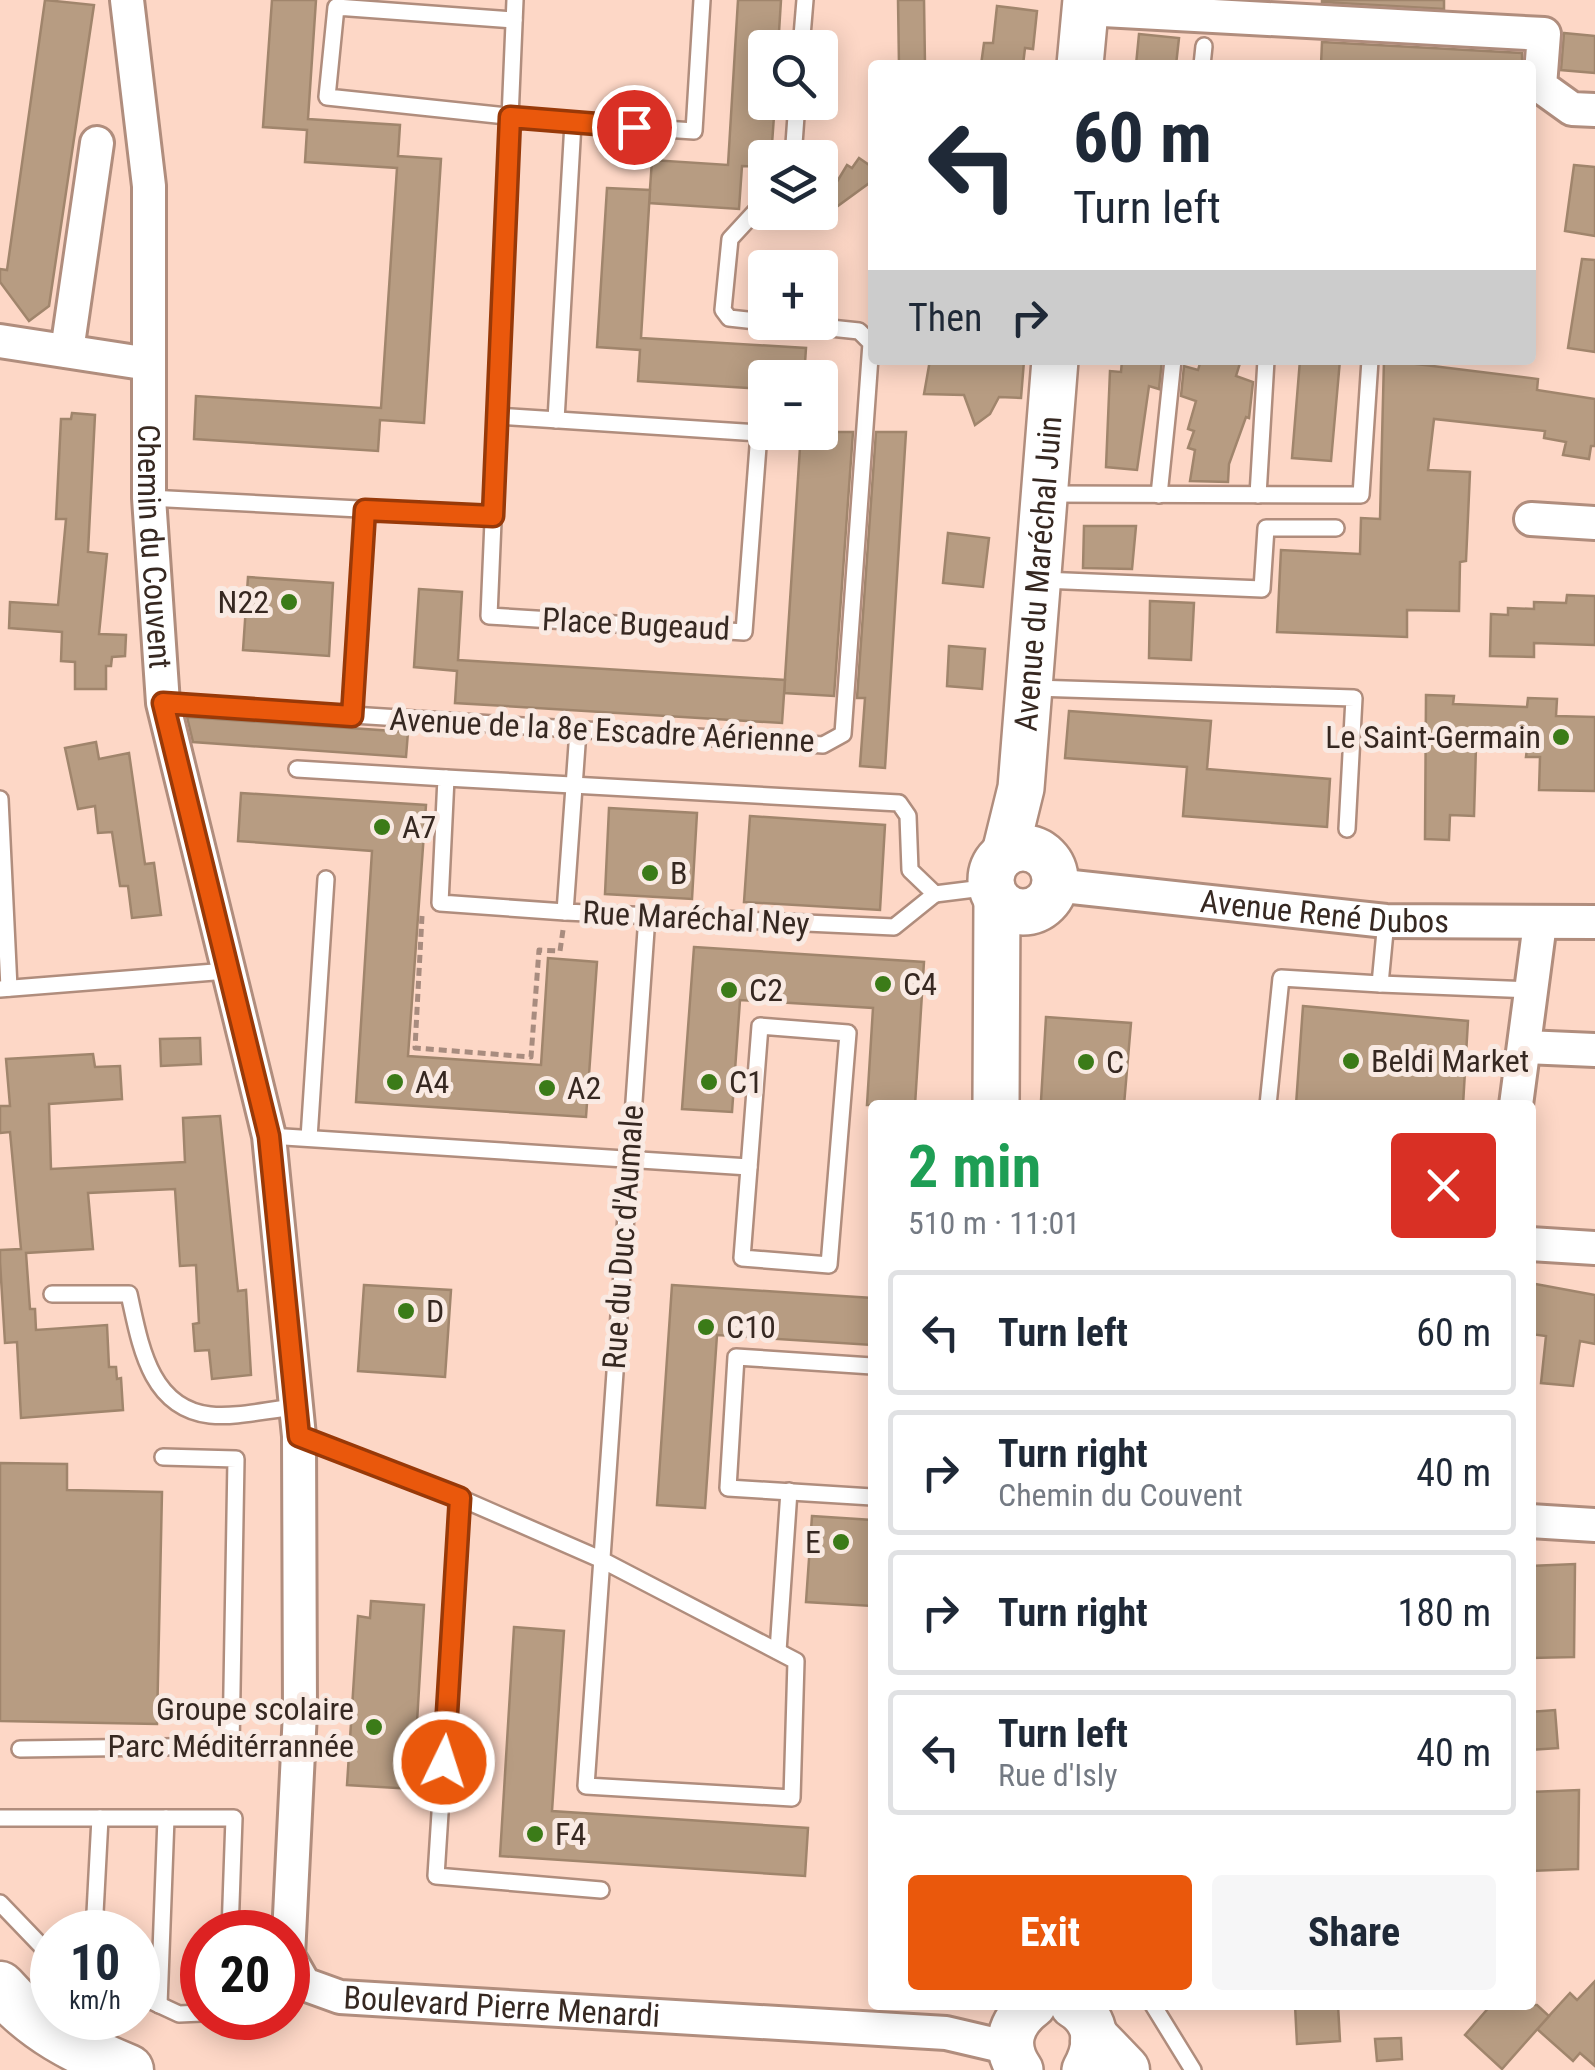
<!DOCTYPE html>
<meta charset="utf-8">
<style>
:root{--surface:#fff;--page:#f6f6f7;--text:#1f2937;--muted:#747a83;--line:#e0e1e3;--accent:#ea580c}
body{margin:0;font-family:"Roboto Condensed",sans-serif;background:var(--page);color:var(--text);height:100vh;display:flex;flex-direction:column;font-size:38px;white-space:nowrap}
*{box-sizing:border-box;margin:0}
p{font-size:32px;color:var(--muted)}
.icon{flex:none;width:55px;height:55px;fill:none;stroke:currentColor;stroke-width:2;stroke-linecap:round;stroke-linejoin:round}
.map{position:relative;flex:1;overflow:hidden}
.details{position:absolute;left:868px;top:1100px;width:668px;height:910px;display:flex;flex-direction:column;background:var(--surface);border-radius:10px;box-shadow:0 5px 25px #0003}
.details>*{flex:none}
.hud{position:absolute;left:868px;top:60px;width:668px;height:305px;border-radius:10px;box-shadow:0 5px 25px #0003;background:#fff;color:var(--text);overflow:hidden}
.tools{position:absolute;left:748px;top:30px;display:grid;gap:20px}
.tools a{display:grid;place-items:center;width:90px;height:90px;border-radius:10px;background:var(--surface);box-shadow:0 5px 25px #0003;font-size:50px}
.speed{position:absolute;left:30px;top:1910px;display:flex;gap:20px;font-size:50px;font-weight:700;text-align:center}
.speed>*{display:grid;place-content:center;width:130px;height:130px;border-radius:50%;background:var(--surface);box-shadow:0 5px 25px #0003;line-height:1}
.speed small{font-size:25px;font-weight:400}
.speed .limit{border:15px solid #d22;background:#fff;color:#111}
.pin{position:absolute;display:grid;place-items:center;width:85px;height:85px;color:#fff;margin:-42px;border:5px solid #fff;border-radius:50%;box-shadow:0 2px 10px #0007}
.me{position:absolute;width:110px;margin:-55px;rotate:4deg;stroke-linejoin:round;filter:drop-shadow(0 0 8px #0008)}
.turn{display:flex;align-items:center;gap:35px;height:210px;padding:0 40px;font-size:45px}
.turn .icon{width:130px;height:130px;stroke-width:2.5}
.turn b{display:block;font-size:70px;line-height:85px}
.then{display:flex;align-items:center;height:95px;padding:0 40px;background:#0003;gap:20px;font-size:38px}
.round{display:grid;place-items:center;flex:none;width:105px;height:105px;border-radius:10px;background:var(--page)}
.head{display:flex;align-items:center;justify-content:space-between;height:170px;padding:0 40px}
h1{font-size:60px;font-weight:700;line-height:75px;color:#1e9e55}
.primary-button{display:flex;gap:20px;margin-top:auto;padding:20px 40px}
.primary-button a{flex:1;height:115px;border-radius:10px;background:var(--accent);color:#fff;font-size:40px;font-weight:700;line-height:115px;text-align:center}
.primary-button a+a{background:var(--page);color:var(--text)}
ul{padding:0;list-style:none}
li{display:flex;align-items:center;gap:30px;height:125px;margin:0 20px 15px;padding:0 20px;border:5px solid var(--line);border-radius:10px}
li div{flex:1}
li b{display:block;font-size:38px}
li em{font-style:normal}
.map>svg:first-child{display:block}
</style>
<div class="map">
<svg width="1595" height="2070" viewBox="0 0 1595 2070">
<rect width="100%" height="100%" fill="#fdd7c6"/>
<g fill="#b79c82" stroke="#a0856c" stroke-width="2.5">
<polygon points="45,0 94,5 49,306 29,321 0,282 0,269 7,270"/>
<polygon points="272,0 316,0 308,119 400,125 398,156 441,159 424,423 380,420 378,451 194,439 196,396 381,408 397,168 305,162 307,130 263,127"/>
<polygon points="738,0 781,0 778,48 765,48 765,102 775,102 771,158 765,158 765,167 742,166 739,209 649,203 652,160 728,165"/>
<polygon points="898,0 924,0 925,65 899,65"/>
<polygon points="1322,0 1444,0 1444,9 1322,2"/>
<polygon points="997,6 1037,11 1033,49 1025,48 1023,65 981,65 984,43 993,43"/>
<polygon points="1564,33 1595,36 1595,73 1561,70"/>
<polygon points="1139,34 1179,38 1176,65 1136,65"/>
<polygon points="1322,42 1522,53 1522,65 1321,65"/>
<polygon points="859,158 872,167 872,181 820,219 817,215 847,165 852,168"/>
<polygon points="1574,165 1595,167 1595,236 1565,231"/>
<polygon points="607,188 650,190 641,338 806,348 804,378 765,378 765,389 638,381 640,350 597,347"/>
<polygon points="1582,259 1595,260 1595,352 1568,348"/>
<polygon points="930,360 1024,361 1021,398 999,397 990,414 975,425 964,395 924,394"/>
<polygon points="1122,360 1162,360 1159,389 1149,386 1137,470 1106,467 1110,371 1121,372"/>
<polygon points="1201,360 1241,360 1236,376 1253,382 1249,418 1246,417 1229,464 1228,482 1190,481 1195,450 1188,448 1194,431 1188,429 1196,401 1181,396 1184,366 1198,370"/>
<polygon points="1300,360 1340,360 1331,461 1292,458"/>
<polygon points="1384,360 1538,379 1537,390 1595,399 1595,446 1591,446 1589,459 1563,455 1566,442 1544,438 1545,431 1434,419 1428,470 1470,472 1466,561 1460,562 1459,611 1407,610 1407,637 1277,632 1281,550 1360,554 1361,518 1380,519"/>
<polygon points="72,413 95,415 88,552 107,554 99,634 126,635 125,656 112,657 111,666 106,666 106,689 75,689 75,662 61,661 62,632 9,628 10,602 58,605 66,519 56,519 61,419 71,419"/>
<polygon points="801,432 853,432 834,696 784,693"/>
<polygon points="876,432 906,432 885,768 860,766 865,698 857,698"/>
<polygon points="1084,526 1136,526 1132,569 1083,568"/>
<polygon points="948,533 989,538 983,587 943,583"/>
<polygon points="248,577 333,583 329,656 243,650"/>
<polygon points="419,589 462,592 458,660 785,680 782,723 455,703 457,671 414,667"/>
<polygon points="1567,595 1595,596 1595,645 1534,643 1534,657 1490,656 1491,614 1508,615 1508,608 1534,609 1534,602 1566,603"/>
<polygon points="1150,601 1194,603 1191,660 1149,658"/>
<polygon points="949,646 985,649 982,689 947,686"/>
<polygon points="1426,695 1454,696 1453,704 1527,707 1528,698 1557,699 1556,716 1595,717 1595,791 1539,790 1540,757 1526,757 1527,749 1476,746 1474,816 1450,815 1449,840 1425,839"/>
<polygon points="1069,711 1211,721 1207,769 1330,779 1327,827 1183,816 1187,767 1065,758"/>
<polygon points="187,717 408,732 406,757 193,742"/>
<polygon points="96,742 99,759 129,753 145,864 154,863 161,915 132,918 128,886 120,886 112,832 98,833 95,806 78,809 65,748"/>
<polygon points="241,793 426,805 408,1056 541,1065 548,958 597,962 586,1117 356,1102 372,851 238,841"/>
<polygon points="609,808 697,813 692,899 605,894"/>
<polygon points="750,816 885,825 880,910 744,902"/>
<polygon points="694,947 924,962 915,1105 867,1105 873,1008 740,1000 732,1112 682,1109"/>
<polygon points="1303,1006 1468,1021 1463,1105 1296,1105"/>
<polygon points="1046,1017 1131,1023 1124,1105 1041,1101"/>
<polygon points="200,1038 201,1064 161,1066 160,1039"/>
<polygon points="93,1054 95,1067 120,1066 122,1099 49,1104 51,1169 185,1162 183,1118 220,1116 238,1291 246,1290 251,1375 212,1379 209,1350 195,1351 193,1324 199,1323 196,1265 180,1266 175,1189 88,1193 93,1249 26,1253 30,1309 35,1309 36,1330 107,1325 109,1367 116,1367 117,1379 121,1378 123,1410 21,1418 17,1342 5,1343 0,1262 0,1250 21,1249 10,1132 0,1133 0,1106 10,1106 6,1059"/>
<polygon points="1530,1283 1595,1295 1595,1344 1580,1341 1573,1386 1541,1383 1546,1336 1530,1334"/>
<polygon points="364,1285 451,1290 445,1377 358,1371"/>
<polygon points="672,1285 872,1298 872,1345 717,1335 705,1508 657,1505"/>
<polygon points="0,1463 67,1464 67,1490 162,1492 157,1724 0,1721"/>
<polygon points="812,1516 872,1520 872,1606 806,1602"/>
<polygon points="1575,1564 1574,1657 1530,1658 1530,1566"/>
<polygon points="371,1601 424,1605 413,1789 347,1785 358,1616 370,1618"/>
<polygon points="514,1627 564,1631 552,1811 808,1828 805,1876 500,1856"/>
<polygon points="1555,1710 1558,1748 1530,1750 1530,1712"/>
<polygon points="1579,1790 1578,1869 1530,1871 1530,1792"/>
<polygon points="1595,1981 1595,2066 1580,2053 1573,2061 1537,2029 1570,1993 1577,2000"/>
<polygon points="1295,2005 1338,2005 1340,2041 1297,2044"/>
<polygon points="1491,2005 1537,2005 1549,2016 1502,2069 1465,2035"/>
<polygon points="1401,2038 1402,2059 1377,2061 1375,2039"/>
</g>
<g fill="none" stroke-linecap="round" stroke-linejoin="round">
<g stroke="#b08d7d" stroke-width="20">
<g id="lane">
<polyline points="514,20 336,7 327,97 573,123 694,131 702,0"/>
<polyline points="801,48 805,0"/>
<polyline points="1202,65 1204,46"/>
<polyline points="793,158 797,102"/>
<polyline points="765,201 730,239 723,310 729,318 765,322"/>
<polyline points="497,416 759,433 744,632 489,616 515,0"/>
<polyline points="556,420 573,123"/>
<polyline points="1048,494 1361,495 1370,360"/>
<polyline points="1159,495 1173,360"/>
<polyline points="1258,495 1266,360"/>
<polyline points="149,498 493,516"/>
<polyline points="1042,580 1262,589 1266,528 1336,528"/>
<polyline points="1034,688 1354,698 1347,829"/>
<polyline points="163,703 823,745 843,734 871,343 859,331 773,322"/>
<polyline points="352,716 365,509"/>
<polyline points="578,731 565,912 894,927 935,894"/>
<polyline points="297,769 446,778 440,903 565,912"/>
<polyline points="446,778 899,803 908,816 910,870 935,894"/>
<polyline points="0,799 9,988"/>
<polyline points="935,894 991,887"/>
<polyline points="1380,984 1534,990"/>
<polyline points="0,989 227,971"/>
<polygon points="760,1026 848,1033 829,1265 742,1258"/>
<polyline points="1268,1105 1281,978 1380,984 1386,921"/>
<polyline points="269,1136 749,1167"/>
<polyline points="309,1138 326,879"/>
<path d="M52 1294H129C140 1343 149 1408 210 1415 237 1418 270 1409 297 1407"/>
<polyline points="872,1366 736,1357 728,1488 872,1497"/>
<polyline points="299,1436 460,1498 600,1559 796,1661 792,1798 586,1786 647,916"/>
<polyline points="460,1498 436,1876 601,1890"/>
<polyline points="778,1651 789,1491"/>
<polyline points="20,1749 231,1746 236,1459 163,1457"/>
<polyline points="0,1818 234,1818 230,1932"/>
<polyline points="0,1903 52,1957"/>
<polyline points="94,1932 100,1818"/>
<polyline points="138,1995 179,2014 202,2013"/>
<polyline points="159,2005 166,1818"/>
<polyline points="1153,2005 1193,2070"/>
</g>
</g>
<g stroke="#b08d7d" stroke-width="38">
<g id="street">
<path id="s1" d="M127 0 149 186V498L163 703 269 1136 299 1436 300 1712 288 1956 304 1984 340 1997 946 2033 1010 2048"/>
<polyline points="1085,9 1544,34 1540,86 1572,109 1595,110"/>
<polyline points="0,341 149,364"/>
<polyline points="67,351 97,143"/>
<polyline points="1531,519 1595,523"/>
<path id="s2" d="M1054 885 1386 921 1595 922"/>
<polyline points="1525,1047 1595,1050"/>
<polyline points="1516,1105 1540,923"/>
<polyline points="1530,1244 1595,1248"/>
<polyline points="1530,1521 1595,1525"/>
</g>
</g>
<g stroke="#b08d7d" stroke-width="50">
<g id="secondary">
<polyline points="1080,65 1086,0"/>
<circle cx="1023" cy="880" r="32"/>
<path id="s3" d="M1005 853 1021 788 1055 360"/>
<polyline points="996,1105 997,900"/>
<path d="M1073 2005C1099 2021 1098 2046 1085 2070"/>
<path d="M1020 2070C1003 2046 1010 2022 1033 2005"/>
</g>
</g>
<g stroke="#b08d7d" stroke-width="55">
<g id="primary">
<path d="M0 1987C36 2029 77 2049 128 2070"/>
<polyline points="1096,2041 1124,2070"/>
</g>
</g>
<polyline stroke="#a88c7f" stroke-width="5" stroke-dasharray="8 5" stroke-linecap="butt" points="422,916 415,1048 531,1057 539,950 560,951 563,930"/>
<use href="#lane" stroke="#fff" stroke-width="15"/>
<use href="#street" stroke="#fff" stroke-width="32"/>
<use href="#secondary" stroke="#fff" stroke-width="45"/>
<use href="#primary" stroke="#fff" stroke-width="50"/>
</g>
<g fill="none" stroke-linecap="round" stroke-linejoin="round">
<g stroke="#983908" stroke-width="25">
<polyline id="route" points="444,1762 460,1498 299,1436 269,1136 163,703 352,716 365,510 493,516 510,117 634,127"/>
</g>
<use href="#route" stroke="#ea580c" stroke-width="18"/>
</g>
<g fill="#3b7b18" stroke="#f9eae3" stroke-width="4">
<circle cx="289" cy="602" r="10"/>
<circle cx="1561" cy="737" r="10"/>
<circle cx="382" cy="827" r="10"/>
<circle cx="650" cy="873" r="10"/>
<circle cx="883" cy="984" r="10"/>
<circle cx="729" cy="990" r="10"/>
<circle cx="1351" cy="1061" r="10"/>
<circle cx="1086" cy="1062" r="10"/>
<circle cx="395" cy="1082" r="10"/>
<circle cx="709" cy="1082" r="10"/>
<circle cx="547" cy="1088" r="10"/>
<circle cx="406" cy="1311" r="10"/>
<circle cx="706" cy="1327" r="10"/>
<circle cx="841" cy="1542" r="10"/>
<circle cx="374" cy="1727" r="10"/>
<circle cx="535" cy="1834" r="10"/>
</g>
<g text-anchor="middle" stroke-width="10" stroke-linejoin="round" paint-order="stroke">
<g font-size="32" fill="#362821" stroke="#f9eae3">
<text dy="11" stroke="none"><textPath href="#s1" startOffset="548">Chemin du Couvent</textPath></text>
<text dy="11" stroke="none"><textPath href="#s3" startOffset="282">Avenue du Maréchal Juin</textPath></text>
<text transform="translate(636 624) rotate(3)" y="11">Place Bugeaud</text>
<text transform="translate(602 730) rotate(3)" y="11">Avenue de la 8e Escadre Aérienne</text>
<text dy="11" stroke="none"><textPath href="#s2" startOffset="272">Avenue René Dubos</textPath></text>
<text transform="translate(696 918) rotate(3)" y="11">Rue Maréchal Ney</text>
<text transform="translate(623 1237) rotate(-86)" y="11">Rue du Duc d'Aumale</text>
<text dy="11" stroke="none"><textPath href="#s1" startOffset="2205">Boulevard Pierre Menardi</textPath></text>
</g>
<g font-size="32" fill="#362821" stroke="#f9eae3" text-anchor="start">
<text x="269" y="613" text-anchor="end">N22</text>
<text x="1541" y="748" text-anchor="end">Le Saint-Germain</text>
<text x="402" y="838">A7</text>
<text x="670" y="884">B</text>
<text x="903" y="995">C4</text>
<text x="749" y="1001">C2</text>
<text x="1371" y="1072">Beldi Market</text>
<text x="1106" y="1073">C</text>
<text x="415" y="1093">A4</text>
<text x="729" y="1093">C1</text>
<text x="567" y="1099">A2</text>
<text x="426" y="1322">D</text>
<text x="726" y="1338">C10</text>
<text x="821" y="1553" text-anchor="end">E</text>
<text x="354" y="1720" text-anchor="end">Groupe scolaire<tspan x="354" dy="37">Parc Méditérrannée</tspan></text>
<text x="555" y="1845">F4</text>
</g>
</g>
</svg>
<div class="tools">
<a><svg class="icon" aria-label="search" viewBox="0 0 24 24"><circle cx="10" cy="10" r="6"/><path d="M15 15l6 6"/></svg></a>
<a><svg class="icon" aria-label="layers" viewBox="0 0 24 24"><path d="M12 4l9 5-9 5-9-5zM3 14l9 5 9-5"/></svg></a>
<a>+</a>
<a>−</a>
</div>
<div class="speed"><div>10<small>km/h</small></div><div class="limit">20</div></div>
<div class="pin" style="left:634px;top:127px;background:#d93025"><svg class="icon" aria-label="arrive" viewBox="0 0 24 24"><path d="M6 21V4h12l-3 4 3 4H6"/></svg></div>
<svg class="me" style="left:444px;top:1762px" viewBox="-20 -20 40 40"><circle r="17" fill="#ea580c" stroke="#fff" stroke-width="3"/><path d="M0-11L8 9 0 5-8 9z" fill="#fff"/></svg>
<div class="hud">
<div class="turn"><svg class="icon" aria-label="left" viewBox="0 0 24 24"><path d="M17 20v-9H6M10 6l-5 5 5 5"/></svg><div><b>60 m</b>Turn left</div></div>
<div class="then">Then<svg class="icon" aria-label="right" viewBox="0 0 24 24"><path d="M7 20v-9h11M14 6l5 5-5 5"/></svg></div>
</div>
<section class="details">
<div class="head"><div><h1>2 min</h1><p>510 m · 11:01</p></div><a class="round" style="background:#d93025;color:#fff"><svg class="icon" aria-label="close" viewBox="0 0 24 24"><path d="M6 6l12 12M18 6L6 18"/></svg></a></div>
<ul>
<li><svg class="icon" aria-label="left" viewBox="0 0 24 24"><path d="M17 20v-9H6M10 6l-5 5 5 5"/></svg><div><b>Turn left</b></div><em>60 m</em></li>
<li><svg class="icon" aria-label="right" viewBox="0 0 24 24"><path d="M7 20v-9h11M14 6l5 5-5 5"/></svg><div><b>Turn right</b><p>Chemin du Couvent</p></div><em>40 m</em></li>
<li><svg class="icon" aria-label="right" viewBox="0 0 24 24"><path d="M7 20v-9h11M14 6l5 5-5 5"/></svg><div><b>Turn right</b></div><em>180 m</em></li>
<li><svg class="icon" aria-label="left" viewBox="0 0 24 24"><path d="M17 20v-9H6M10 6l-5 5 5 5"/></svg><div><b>Turn left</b><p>Rue d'Isly</p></div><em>40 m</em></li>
</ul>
<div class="primary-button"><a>Exit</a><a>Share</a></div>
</section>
</div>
